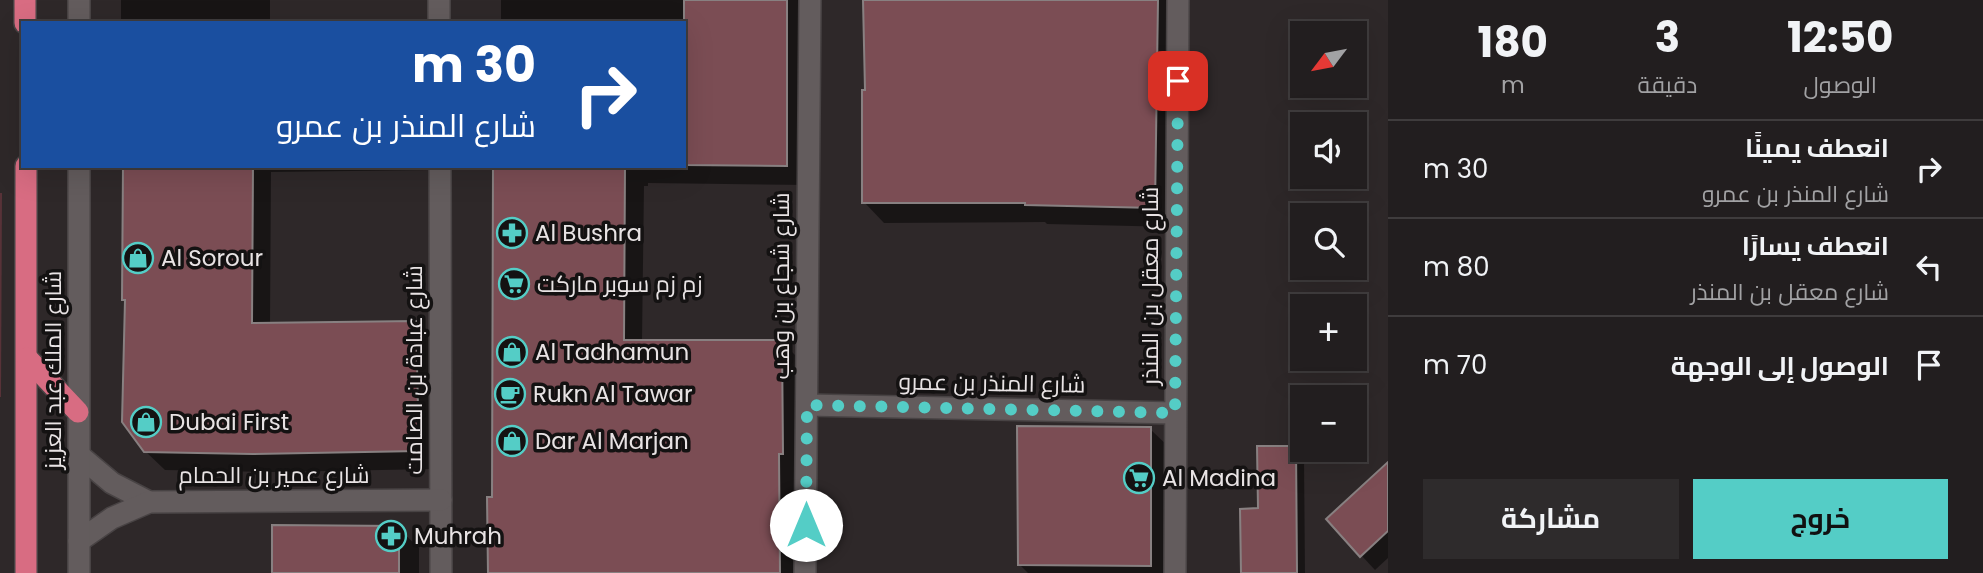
<!DOCTYPE html>
<html lang="ar">
<meta charset="utf-8">
<style>
:root{--surface:#221e1f;--page:#2e2b2c;--text:#f1f3f6;--muted:#a2a2a4;--line:#3f3c3d;--accent:#54cdc6}
body{margin:0;font-family:Poppins,Cairo,sans-serif;background:var(--page);color:var(--text);direction:rtl;height:100vh;display:flex;flex-direction:column;font-size:26px;white-space:nowrap}
*{box-sizing:border-box;margin:0}
p{font-size:23px;color:var(--muted)}
.icon{flex:none;width:38px;height:38px;fill:none;stroke:currentColor;stroke-width:2;stroke-linecap:round;stroke-linejoin:round}
.map{position:relative;flex:1;overflow:hidden;direction:ltr}
.drawer{display:flex;flex-direction:column;background:var(--surface);width:595px}
.drawer>*{flex:none}
.top-card{position:absolute;left:21px;top:21px;width:665px;height:147px;border-radius:0px;box-shadow:0 7px 28px #0002,0 0 0 2px var(--line);direction:rtl;background:#1a4fa0;color:#fff;overflow:hidden}
.needle{width:46px;rotate:238deg}
.buttons{position:absolute;left:1290px;top:21px;display:grid;gap:14px}
.buttons a{display:grid;place-items:center;width:77px;height:77px;border-radius:0px;background:var(--surface);box-shadow:0 7px 28px #0002,0 0 0 2px var(--line);font-size:35px}
.pin{position:absolute;display:grid;place-items:center;width:60px;height:60px;color:#fff;margin:-30px;border-radius:14px;box-shadow:0 4px 10px #0006}
.me{position:absolute;width:77px;margin:-38px;rotate:0deg;stroke-linejoin:round;filter:drop-shadow(0 0 5px #0008)}
.turn{display:flex;align-items:center;gap:24px;height:147px;padding:0 35px;font-size:32px}
.turn .icon{width:91px;height:91px;stroke-width:2.5}
.turn b{display:block;font-size:49px;line-height:60px}
.eta{display:flex;justify-content:space-evenly;align-items:center;height:119px;text-align:center}
.eta b{font-size:42px;font-weight:700;line-height:49px}
.button{display:flex;gap:14px;margin-top:auto;padding:14px 35px}
.button a{flex:1;height:80px;border-radius:0px;background:var(--accent);color:#111;font-size:28px;font-weight:700;line-height:80px;text-align:center}
.button a+a{background:var(--page);color:var(--text)}
ul{padding:0;list-style:none}
li{display:flex;align-items:center;gap:21px;height:98px;padding:0 35px;border-top:2px solid var(--line)}
li div{flex:1}
li b{display:block;font-size:26px}
li em{font-style:normal}
main{display:flex;flex:1;min-height:0}
.map>svg:first-child{display:block}
</style>
<main>
<section class="drawer">
<div class="eta">
<div><b>12:50</b><p>الوصول</p></div>
<div><b>3</b><p>دقيقة</p></div>
<div><b>180</b><p>m</p></div>
</div>
<ul>
<li><svg class="icon" aria-label="right" viewBox="0 0 24 24"><path d="M7 20v-9h11M14 6l5 5-5 5"/></svg><div><b>انعطف يمينًا</b><p>شارع المنذر بن عمرو</p></div><em>30 m</em></li>
<li><svg class="icon" aria-label="left" viewBox="0 0 24 24"><path d="M17 20v-9H6M10 6l-5 5 5 5"/></svg><div><b>انعطف يسارًا</b><p>شارع معقل بن المنذر</p></div><em>80 m</em></li>
<li><svg class="icon" aria-label="arrive" viewBox="0 0 24 24"><path d="M6 21V4h12l-3 4 3 4H6"/></svg><div><b>الوصول إلى الوجهة</b></div><em>70 m</em></li>
</ul>
<div class="button"><a>خروج</a><a>مشاركة</a></div>
</section>
<div class="map">
<svg width="1388" height="573" viewBox="0 0 1388 573">
<rect width="100%" height="100%" fill="#2e2829"/>
<polygon fill="#583238" points="0,193 2,193 1,397 0,397"/>
<g fill="#0007">
<rect x="121" y="0" width="149" height="23"/>
<polygon points="501,0 806,0 807,185 648,183 648,186 644,186 642,341 781,341 801,361 799,573 489,573 494,499 495,166 684,166 684,23 501,23"/>
<polygon points="864,0 1178,0 1175,227 1047,224 1045,222 884,223 864,202 867,91"/>
<polygon points="121,166 431,166 431,170 271,172 270,325 416,323 434,342 437,469 272,472 165,470 145,451 127,302 124,299 125,174"/>
<polygon points="1150,429 1171,449 1171,573 1028,573 1019,564"/>
<polygon points="1295,447 1304,456 1305,573 1243,573 1260,510"/>
<polygon points="1388,464 1388,558 1375,570 1361,555"/>
<polygon points="398,528 419,548 419,573 274,573"/>
</g>
<g fill="#7b4d54" stroke="#888081" stroke-width="2">
<polygon points="684,0 787,0 787,166 684,165"/>
<polygon points="863,0 1158,0 1155,208 1025,205 1025,203 862,203 862,90 865,90"/>
<polygon points="123,166 253,166 252,323 416,321 419,451 252,454 144,452 122,422 125,300 122,300"/>
<polygon points="493,166 625,166 624,340 782,340 783,454 779,454 780,573 488,573 487,497 492,497"/>
<polygon points="1017,426 1151,427 1151,566 1018,565"/>
<polygon points="1257,446 1296,446 1297,573 1241,573 1240,509 1258,508"/>
<polygon points="1388,462 1388,531 1360,557 1326,519"/>
<polygon points="272,525 399,526 399,573 272,573"/>
</g>
<g fill="none" stroke-linecap="round" stroke-linejoin="round">
<g stroke="#484344" stroke-width="24">
<g id="minor">
<polyline points="439,0 439,23"/>
<polyline points="79,23 79,0"/>
<polyline points="440,166 441,573"/>
<polyline points="807,405 1175,413"/>
<polyline points="80,456 112,483 149,502"/>
<polyline points="79,541 112,518 149,502 441,500"/>
<path d="M79 573C80 437 78 302 79 166"/>
<polyline points="805,573 810,0"/>
<polyline points="1175,573 1178,0"/>
</g>
</g>
<g stroke="#484344" stroke-width="24">
<g id="trunk">
<polyline points="25,0 25,23"/>
<polyline points="26,166 26,573"/>
<polyline points="27,358 78,412"/>
</g>
</g>
<use href="#minor" stroke="#635c5d" stroke-width="21"/>
<use href="#trunk" stroke="#d86c82" stroke-width="21"/>
</g>
<g fill="none" stroke-linecap="round" stroke-linejoin="round">
<polyline stroke="#54cdc6" stroke-width="12" stroke-dasharray="0 21.6" points="806,525 807,405 1175,413 1178,81"/>
</g>
<defs>
<g id="pharmacy-ring" transform="scale(1.575)"><circle r="9.5" fill="#141212" stroke="#54cdc6" stroke-width="1.5"/><path d="M-2-6h4v4h4v4h-4v4h-4v-4h-4v-4h4Z" fill="#54cdc6"/></g>
<g id="shop-ring" transform="scale(1.575)"><circle r="9.5" fill="#141212" stroke="#54cdc6" stroke-width="1.5"/><path d="M-5-2.5h2.3a2.7 3.5 0 0 1 5.4 0H5L5.5 6h-11ZM-1.5-2.5h3a1.5 2.3 0 0 0-3 0Z" fill="#54cdc6"/></g>
<g id="supermarket-ring" transform="scale(1.575)"><circle r="9.5" fill="#141212" stroke="#54cdc6" stroke-width="1.5"/><path d="M-6-5.5h2.5l.6 2H6L4.5 2H-2.5L-4.4-4H-6ZM-1.5 3.2a1.3 1.3 0 1 0 .1 0ZM3 3.2a1.3 1.3 0 1 0 .1 0Z" fill="#54cdc6"/></g>
<g id="cafe-ring" transform="scale(1.575)"><circle r="9.5" fill="#141212" stroke="#54cdc6" stroke-width="1.5"/><path d="M-5.5-4.5H6V0H3Q3 3.5 0 3.5H-2.5Q-5.5 3.5-5.5 0ZM3-3.2v2h1.7v-2ZM-6 4.5H4V6H-6Z" fill="#54cdc6"/></g>
</defs>
<g fill-rule="evenodd">
<use href="#pharmacy-ring" x="512" y="233"/>
<use href="#shop-ring" x="138" y="258"/>
<use href="#supermarket-ring" x="514" y="284"/>
<use href="#shop-ring" x="512" y="352"/>
<use href="#cafe-ring" x="510" y="394"/>
<use href="#shop-ring" x="146" y="422"/>
<use href="#shop-ring" x="512" y="441"/>
<use href="#supermarket-ring" x="1139" y="478"/>
<use href="#pharmacy-ring" x="391" y="536"/>
</g>
<g text-anchor="middle" stroke-width="7" stroke-linejoin="round" paint-order="stroke">
<g font-size="23" fill="#e8e3e4" stroke="#141212" text-anchor="start">
<text x="535" y="241">Al Bushra</text>
<text x="161" y="266">Al Sorour</text>
<text x="537" y="292">زم زم سوبر مارکت</text>
<text x="535" y="360">Al Tadhamun</text>
<text x="533" y="402">Rukn Al Tawar</text>
<text x="169" y="430">Dubai First</text>
<text x="535" y="449">Dar Al Marjan</text>
<text x="1162" y="486">Al Madina</text>
<text x="414" y="544">Muhrah</text>
</g>
<g font-size="23" fill="#e8e3e4" stroke="#141212">
<text transform="translate(781 286) rotate(-90)" y="8">شارع شجاع بن وهب</text>
<text transform="translate(1150 286) rotate(-90)" y="8">شارع معقل بن المنذر</text>
<text transform="translate(53 370) rotate(-90)" y="8">شارع الملك عبد العزيز</text>
<text transform="translate(414 370) rotate(-90)" y="8">شارع عبادة بن الصامت</text>
<text transform="translate(992 383) rotate(1)" y="8">شارع المنذر بن عمرو</text>
<text x="274" y="483">شارع عمير بن الحمام</text>
</g>
</g>
</svg>
<div class="buttons">
<a><svg class="needle" viewBox="-14 -14 28 28"><path d="M0-13l5 13h-10z" fill="#e53935"/><path d="M0 13l5-13h-10z" fill="#a2a2a4"/></svg></a>
<a><svg class="icon" aria-label="sound" viewBox="0 0 24 24"><path d="M4 9h4l5-4v14l-5-4H4zM17 9q2 3 0 6"/></svg></a>
<a><svg class="icon" aria-label="search" viewBox="0 0 24 24"><circle cx="10" cy="10" r="6"/><path d="M15 15l6 6"/></svg></a>
<a>+</a>
<a>−</a>
</div>
<div class="pin" style="left:1178px;top:81px;background:#d93025"><svg class="icon" aria-label="arrive" viewBox="0 0 24 24"><path d="M6 21V4h12l-3 4 3 4H6"/></svg></div>
<svg class="me" style="left:806px;top:525px" viewBox="-20 -20 40 40"><circle r="19" fill="#fff"/><path d="M0-13L10 11 0 6-10 11z" fill="#54cdc6"/></svg>
<div class="top-card">
<div class="turn"><svg class="icon" aria-label="right" viewBox="0 0 24 24"><path d="M7 20v-9h11M14 6l5 5-5 5"/></svg><div><b>30 m</b>شارع المنذر بن عمرو</div></div>
</div>
</div>
</main>
